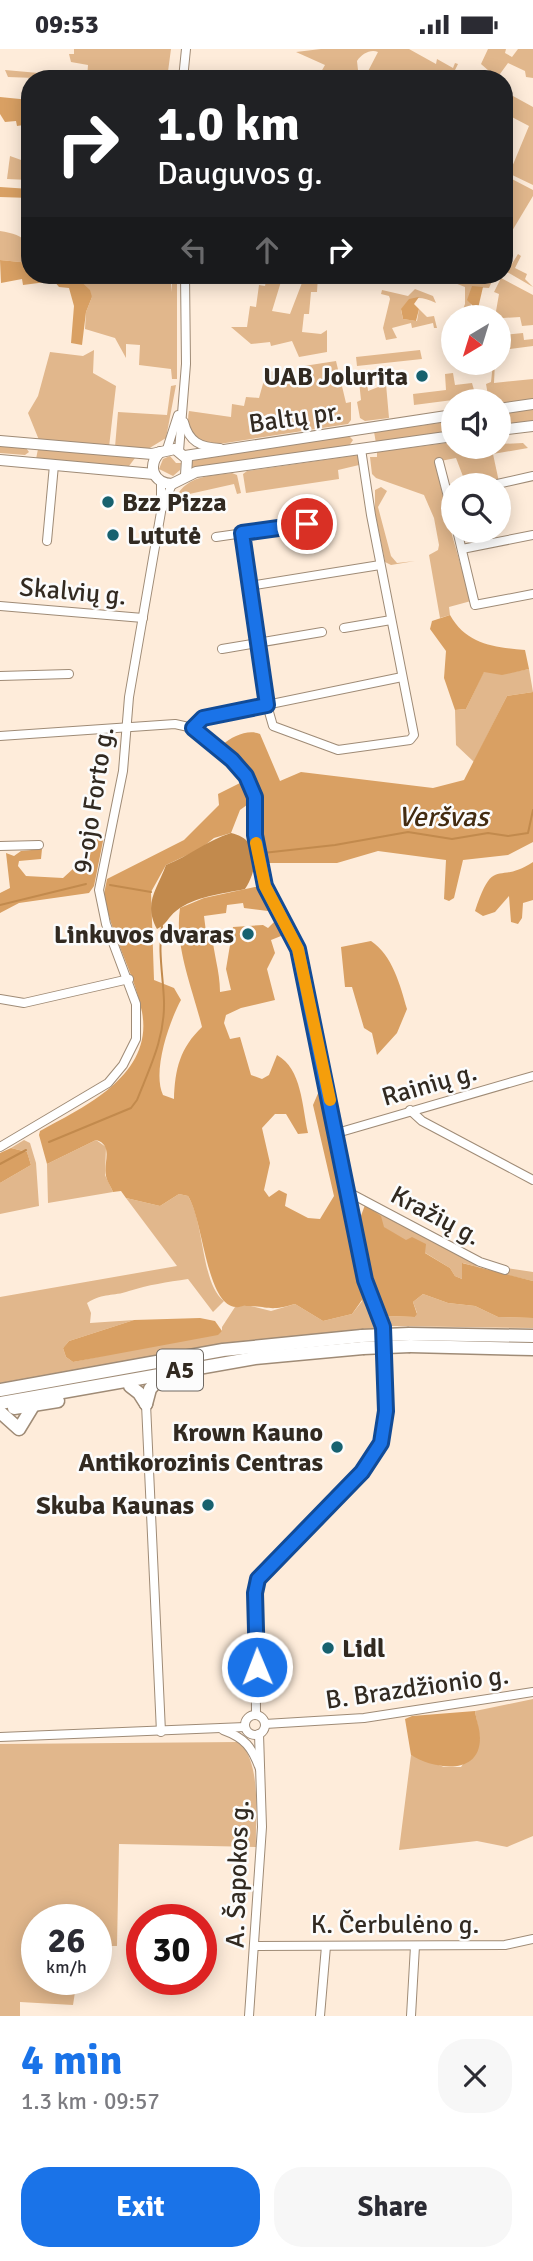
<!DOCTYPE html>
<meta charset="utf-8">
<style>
:root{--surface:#fff;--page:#f7f7f7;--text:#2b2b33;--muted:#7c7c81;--accent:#1a73e8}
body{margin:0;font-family:Signika,sans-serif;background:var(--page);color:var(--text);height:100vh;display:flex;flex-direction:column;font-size:26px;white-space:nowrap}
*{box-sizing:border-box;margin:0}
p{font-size:23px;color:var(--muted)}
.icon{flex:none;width:38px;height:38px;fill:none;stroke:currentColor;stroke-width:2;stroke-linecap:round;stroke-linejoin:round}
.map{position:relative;height:1967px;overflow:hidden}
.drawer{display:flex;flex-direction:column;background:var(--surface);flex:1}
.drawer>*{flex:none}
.guide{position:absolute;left:21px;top:21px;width:492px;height:214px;border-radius:28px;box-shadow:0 4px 18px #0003;background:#202124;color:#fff;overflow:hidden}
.needle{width:46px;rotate:218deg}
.buttons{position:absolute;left:441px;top:256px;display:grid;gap:14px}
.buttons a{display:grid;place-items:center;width:70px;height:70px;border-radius:50%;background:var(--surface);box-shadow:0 4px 18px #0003;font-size:35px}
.speed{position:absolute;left:21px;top:1855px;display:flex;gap:14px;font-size:35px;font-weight:700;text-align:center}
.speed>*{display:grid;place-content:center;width:91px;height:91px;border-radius:50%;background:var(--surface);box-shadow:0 4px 18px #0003;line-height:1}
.speed small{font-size:18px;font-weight:400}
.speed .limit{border:10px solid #d22;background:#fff;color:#111}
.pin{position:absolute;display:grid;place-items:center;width:60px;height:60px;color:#fff;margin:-30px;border:4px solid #fff;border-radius:50%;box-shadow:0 2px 7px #0007}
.me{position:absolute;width:77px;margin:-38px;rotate:359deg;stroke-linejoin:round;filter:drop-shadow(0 0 5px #0008)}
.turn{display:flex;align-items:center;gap:24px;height:147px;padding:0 21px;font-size:32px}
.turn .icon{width:91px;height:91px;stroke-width:2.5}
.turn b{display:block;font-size:49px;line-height:60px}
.lanes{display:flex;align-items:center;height:66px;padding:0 21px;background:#0003;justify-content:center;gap:35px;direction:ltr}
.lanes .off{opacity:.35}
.round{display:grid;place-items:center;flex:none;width:74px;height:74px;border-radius:28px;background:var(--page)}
.summary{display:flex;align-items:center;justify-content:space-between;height:119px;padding:0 21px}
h1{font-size:42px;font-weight:700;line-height:52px;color:var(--accent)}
.cta{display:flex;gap:14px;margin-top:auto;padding:14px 21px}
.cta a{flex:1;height:80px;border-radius:28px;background:var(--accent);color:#fff;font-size:28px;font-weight:700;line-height:80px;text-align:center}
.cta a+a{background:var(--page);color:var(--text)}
.status{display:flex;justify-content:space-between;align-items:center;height:49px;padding:0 35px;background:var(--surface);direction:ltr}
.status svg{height:19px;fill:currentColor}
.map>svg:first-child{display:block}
</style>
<div class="status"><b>09:53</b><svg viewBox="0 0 49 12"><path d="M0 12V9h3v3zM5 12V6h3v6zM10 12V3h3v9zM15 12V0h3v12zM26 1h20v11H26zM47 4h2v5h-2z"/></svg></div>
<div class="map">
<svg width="533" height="1967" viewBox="0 0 533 1967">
<rect width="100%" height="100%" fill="#feecda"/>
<g fill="#e1b78c">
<polygon points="74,0 171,0 167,30 87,30 88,16 71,13 69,5 74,5"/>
<path d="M321 0H409L436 15 437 10 453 19 455 14 458 15 455 21 471 30H364L378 3C370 0 362 5 357 12L359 30H317L325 16 296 3Z"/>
<polygon points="488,0 506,0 505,4 512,8 518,0 533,0 533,29 526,28 525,22 508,14 497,29 481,15"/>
<polygon points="5,21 61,26 61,30 8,28"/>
<polygon points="504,42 533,58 533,136 504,122 504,114 512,118 529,77 504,64"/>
<polygon points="10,107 24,112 30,118 30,131 7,130"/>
<polygon points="504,126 533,141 533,147 506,192"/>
<path d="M0 182C13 184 21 186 30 196V214L0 211Z"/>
<polygon points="518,205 521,207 515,219 527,225 525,230 533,238 507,223"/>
<polygon points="71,226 170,226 172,243 172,226 177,226 177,330 172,330 171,320 139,316 140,296 126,295 126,309 115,289 85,280 86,263 92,248"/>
<polygon points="267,226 283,226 272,262 290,265 305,226 318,226 317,243 311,243 309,265 304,265 302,283 321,285 327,281 327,303 299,308 292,292 271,297 270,293 251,295 231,278 247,278 250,257 256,258 259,236 265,237"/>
<polygon points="448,226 486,226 493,230 489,239 472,238 470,268 460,268 465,255 465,238 445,230"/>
<polygon points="501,229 533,246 533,276 522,277 520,268 503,269 499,275 499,268 495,268 499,245 494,243"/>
<path d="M415 240 433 247 436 254C419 247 413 246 401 261L403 270 417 272 419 260 427 268 434 267 437 279H434L433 274 412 279 411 274 392 279 397 289 386 291 383 279 390 250 389 247 381 245 382 241 408 247Z"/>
<polygon points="499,281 503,281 503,286 523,284 524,291 533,290 533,297 502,301 502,307 499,308"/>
<polygon points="94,301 93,324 116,337 109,398 39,391 28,364 38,347 50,303 83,307"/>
<polygon points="420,301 422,310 357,317 356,308"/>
<path d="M336 312 346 354 351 353V371L348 375 213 396C194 392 185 382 189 362L231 368 232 355 244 357 246 348 259 349 266 324 272 322 281 329 303 326 304 317Z"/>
<polygon points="495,313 494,334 533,330 533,352 499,356 499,352 489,352 486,335 491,333 493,314"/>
<polygon points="366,321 368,342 386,335 389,369 365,372 360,369 357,353 361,351 358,323"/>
<polygon points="453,324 455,336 472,334 476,348 414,356 413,345 446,341 445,325"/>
<polygon points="176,336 166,389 148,400 115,398 118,363 167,366 171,337"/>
<polygon points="533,360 533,372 499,377 499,365"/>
<polygon points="453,372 453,383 376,394 374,383"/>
<polygon points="349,387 353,391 349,397 191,419 190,412"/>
<polygon points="453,393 453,397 523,394 528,399 493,405 499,433 453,436 452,440 448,436 464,430 456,409 435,413 452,486 471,552 449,558 450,566 440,569 429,506 438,501 439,496 434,469 424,446 376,429 372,425 370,408 377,408 377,403"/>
<polygon points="0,396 26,399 29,403 25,406 0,404"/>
<polygon points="38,400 135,409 129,417 36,410"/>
<polygon points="358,406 359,416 338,421 339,430 246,444 243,425 247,422"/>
<polygon points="170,407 176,414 181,414 180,421 173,427 159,420 163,410"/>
<path d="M232 424 237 426 241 444 237 445 234 435 176 448C188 426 210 427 232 424Z"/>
<polygon points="381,438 387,442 378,458 391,507 397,514 415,512 391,516 385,513 375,463 375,441"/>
<polygon points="529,620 533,643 507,647 474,713 456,696 455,661 466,660 484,622 502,625"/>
<polygon points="24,1091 30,1094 36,1114 39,1157 0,1165 0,1134 31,1116 27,1103 11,1099"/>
<polygon points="96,1091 106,1098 105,1126 113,1143 48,1154 47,1115"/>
<path d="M179 1145 188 1147C205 1175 201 1235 224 1252L213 1263 188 1230C167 1233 148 1236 129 1242 112 1248 105 1243 87 1254L91 1264 90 1274 134 1271 69 1292 63 1299 66 1308 73 1313 222 1282V1278L235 1258 247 1256 271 1262 295 1255 323 1272 352 1265 363 1251 367 1259 372 1256 381 1279 224 1294 0 1334V1248L177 1217 126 1149 160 1157Z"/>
<polygon points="371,1160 475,1214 477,1218 463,1214 462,1230 455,1227 450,1219 383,1178"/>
<polygon points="507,1219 533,1223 533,1232 503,1225"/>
<polygon points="423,1245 448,1254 475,1257 498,1268 533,1269 533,1279 389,1277 387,1267 415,1268 417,1264 413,1253"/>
<polygon points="290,1297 23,1346 22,1342"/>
<polygon points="533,1650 533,1787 507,1798 477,1792 399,1801 411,1706 444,1718 461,1718 480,1690 475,1662"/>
<path d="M240 1693C262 1718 255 1766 256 1798L119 1795 117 1897H96V1871H37V1930H77L73 1956 20 1953V1967H0V1695Z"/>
</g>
<g fill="#d9a063">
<polygon points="0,48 30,51 30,75 17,77 16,72 5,73 0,65"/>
<polygon points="0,138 30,140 30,149 0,148"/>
<polygon points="0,211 30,214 30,226 76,228 90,241 92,248 86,263 82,296 71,294 74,257 69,239 59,238 54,232 23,236 22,230 1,234"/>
<polygon points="472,237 483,238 476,268 470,268 473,257 467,251"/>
<polygon points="419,248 414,255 419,260 416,272 403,270 401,260 409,250"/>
<path d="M450 566C467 596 494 598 525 601L529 620 502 626 484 623 466 660 455 661 444 629 446 602 430 580 432 572Z"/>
<path d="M533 643V793L508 806 463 811 454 849 449 852 444 850 446 811 378 802 337 814H266C250 758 275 742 222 696 233 687 248 680 260 685L280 732 301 723 433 739 464 731 507 647Z"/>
<path d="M244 732 251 753 240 761 231 784 214 789 200 800 166 816 151 843 154 931 174 939 181 951C169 973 152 1023 163 1046L174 1050C175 1020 180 999 202 978 193 941 174 897 180 859L204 849 260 837 272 859 268 862 244 859 243 854 227 856 226 864 204 867 206 883 212 882C213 905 220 921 220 943L231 941 226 920 233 878 263 876 268 879 278 869 286 885 271 891 275 904 267 920 275 951 241 959 226 966 224 974 230 990 240 988 251 1026 262 1030 269 1026 277 1006C302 1020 302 1057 308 1084L298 1085 286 1065H275L262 1079 270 1114 264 1141 269 1148 279 1141 287 1145 285 1157 308 1169 320 1170 334 1147 313 1056 322 1035 357 1212 372 1256 367 1259 362 1251 352 1265 323 1272 295 1255C268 1263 270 1257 246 1257 243 1256 239 1259 236 1258 206 1256 204 1173 188 1147L179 1145 160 1157 126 1149 121 1142 113 1143C111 1138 107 1132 106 1127 103 1114 114 1096 96 1091L47 1115 39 1086 40 1082C84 1058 154 1026 142 963 135 928 116 895 107 860L104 845 107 830 184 791 219 756 218 745Z"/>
<polygon points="104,787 94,837 89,844 19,854 0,864 0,844 10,839 6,804 14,807 21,802 42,800 41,810 19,812 18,817 26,827 63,829 85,809 86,788 92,793"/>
<path d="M533 813V851L523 854 522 869 518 875 511 873 509 847 495 863 483 867 475 862C494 805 497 837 533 813Z"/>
<path d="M371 892C393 907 400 936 407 960L397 984 377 1006 372 984 364 979 352 938H345L341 898Z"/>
<polygon points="11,1099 27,1103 31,1116 0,1134 0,1104"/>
<polygon points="365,1156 381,1167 384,1178 406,1191 412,1188 426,1195 425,1204 450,1219 455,1227 462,1230 462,1214 533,1232 533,1269 498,1268 475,1257 448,1254 423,1245 413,1253 417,1265 415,1268 387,1267 370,1229 359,1172"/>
<polygon points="200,1269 215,1272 222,1282 218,1286 73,1313 66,1308 63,1299 69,1292 134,1271"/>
<path d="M475 1662C476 1670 480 1680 480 1689 480 1728 433 1720 411 1706L405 1670 412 1667Z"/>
</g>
<path fill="#c28a4d" d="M231 784C260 790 259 819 245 840 222 845 195 847 176 862 168 868 167 875 157 880 143 854 157 841 166 816 189 807 208 791 231 784Z"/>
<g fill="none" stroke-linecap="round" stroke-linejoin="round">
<g stroke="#c28a4d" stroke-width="2">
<polyline points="263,804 335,796 408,783 452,790 488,784 508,787 528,784 533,761"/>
<polyline points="110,836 151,843"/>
<polyline points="0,856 86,835"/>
<path d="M49 1093 131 1059 137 1051C150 1018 165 989 164 952 163 926 158 903 162 877"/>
<polyline points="0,1115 26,1101"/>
</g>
<g stroke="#9f8b76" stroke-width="10">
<g id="minor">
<polyline points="183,30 186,0"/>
<path d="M184 373C189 393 200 398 220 399"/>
<polyline points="167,400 178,366"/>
<polyline points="179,402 186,315 185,226"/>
<polyline points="439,413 453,467"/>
<polyline points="493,436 533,427"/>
<polyline points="162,460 172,435"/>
<polyline points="457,481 475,556 533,545"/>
<polyline points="242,484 267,656 273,677 338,701 410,691 414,686 371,466 361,400"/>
<polyline points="216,488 307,475"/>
<polyline points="47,492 54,416"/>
<polyline points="462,500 533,486"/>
<polyline points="249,537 380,516"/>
<polyline points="0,557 143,569"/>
<polyline points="344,579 391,571"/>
<polyline points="222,600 322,583"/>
<polyline points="0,627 69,625"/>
<polyline points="193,679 203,669 402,628"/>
<path d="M0 687 175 675 193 679 211 691 245 728 255 748V786L265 837 298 900 365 1231C372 1246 380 1261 383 1278 391 1316 390 1373 374 1409L258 1530 255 1544 256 1665"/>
<polyline points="0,797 39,796"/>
<polyline points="0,950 24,954 129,930"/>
<polyline points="410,1061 422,1072 533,1131"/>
<polyline points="337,1084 533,1027"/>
<polyline points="0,1098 108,1034 123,1016 136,990 136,955 106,875 99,841 123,722 129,648 161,463 161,433"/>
<polyline points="348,1143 480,1213 505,1221"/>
<polyline points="146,1355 161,1683"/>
<circle cx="255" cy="1676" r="10"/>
<polyline points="265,1675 364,1669 533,1643"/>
<path d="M223 1681C245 1689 252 1698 260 1720"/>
<polyline points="0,1688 245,1678"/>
<polyline points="256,1897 505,1896 533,1890"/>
<polyline points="249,1967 262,1778 259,1685"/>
<polyline points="320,1967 326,1897"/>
<polyline points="411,1967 415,1897"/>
</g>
</g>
<g stroke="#9f8b76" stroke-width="12">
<g id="major">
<polyline points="499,360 533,355"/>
<polyline points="499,381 533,377"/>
<polyline points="0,392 152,405 175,400 187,410 186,426"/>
<path d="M160 403C147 417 153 434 172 435L196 423 453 387"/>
<polyline points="185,407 453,366"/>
<polyline points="0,411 154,425"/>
</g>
</g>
<g stroke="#9f8b76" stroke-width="15">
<g id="highway">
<polyline points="409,1285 533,1287"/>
<polyline points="410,1297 533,1300"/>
<polyline points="130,1337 139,1344 146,1355"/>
<polyline points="0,1341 223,1301 362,1287"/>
<polyline points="0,1354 255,1309 363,1299"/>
<polyline points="146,1355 150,1340 157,1332"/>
<polyline points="14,1359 58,1352"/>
<polyline points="0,1363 19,1380 33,1357"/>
</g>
</g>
<use href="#minor" stroke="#fff" stroke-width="8"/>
<use href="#major" stroke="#fff" stroke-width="10"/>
<use href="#highway" stroke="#fff" stroke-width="12"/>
<g stroke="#9f8b76" stroke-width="15" stroke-linecap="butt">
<g id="highway-bridge">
<polyline points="362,1287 409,1285"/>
<polyline points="363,1299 410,1297"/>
</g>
</g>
<use href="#highway-bridge" stroke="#fff" stroke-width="12"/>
</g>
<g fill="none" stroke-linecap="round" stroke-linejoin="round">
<g stroke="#114b97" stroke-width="18">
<polyline id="route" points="257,1618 255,1544 258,1530 362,1423 381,1394 386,1362 383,1278 365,1231 298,900 265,837 255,786 255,748 246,727 232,711 193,679 203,669 267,656 242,484 307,475"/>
</g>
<use href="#route" stroke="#1a73e8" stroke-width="12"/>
<polyline stroke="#f59e0b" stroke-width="12" points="256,794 265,837 298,900 330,1051"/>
</g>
<g fill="#17616f" stroke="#fcfcfc" stroke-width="2.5">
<circle cx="422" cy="327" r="7"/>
<circle cx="108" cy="453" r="7"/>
<circle cx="113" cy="486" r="7"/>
<circle cx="248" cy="885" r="7"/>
<circle cx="337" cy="1398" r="7"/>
<circle cx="208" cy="1456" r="7"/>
<circle cx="328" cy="1599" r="7"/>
</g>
<g text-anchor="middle" stroke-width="5" stroke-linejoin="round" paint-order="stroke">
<rect fill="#fcfcfc" stroke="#6f6963" stroke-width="2" x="157" y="1300.5" width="46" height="41" rx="5"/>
<g font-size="24" font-weight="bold" fill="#322a21">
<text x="180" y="1329">A5</text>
</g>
<g font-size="26" font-weight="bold" fill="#322a21" stroke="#fcfcfc" text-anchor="end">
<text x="408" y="336">UAB Jolurita</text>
<text x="122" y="462" text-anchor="start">Bzz Pizza</text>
<text x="127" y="495" text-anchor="start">Lututė</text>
<text x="234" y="894">Linkuvos dvaras</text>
<text x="323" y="1392">Krown Kauno<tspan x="323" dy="30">Antikorozinis Centras</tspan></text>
<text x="194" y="1465">Skuba Kaunas</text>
<text x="342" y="1608" text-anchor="start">Lidl</text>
</g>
<g font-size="26" fill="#322a21" stroke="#fcfcfc">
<text transform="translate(295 368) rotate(-8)" y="9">Baltų pr.</text>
<text transform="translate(73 542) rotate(5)" y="9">Skalvių g.</text>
<text transform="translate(93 751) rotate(-81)" y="9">9-ojo Forto g.</text>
<text transform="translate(429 1035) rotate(-16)" y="9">Rainių g.</text>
<text transform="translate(436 1166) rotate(28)" y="9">Kražių g.</text>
<text transform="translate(417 1638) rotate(-8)" y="9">B. Brazdžionio g.</text>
<text transform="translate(237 1825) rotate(-88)" y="9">A. Šapokos g.</text>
<text x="395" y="1884">K. Čerbulėno g.</text>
</g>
<g font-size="28" font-style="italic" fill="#432b10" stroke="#fcfcfc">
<text x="443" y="777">Veršvas</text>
</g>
</g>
</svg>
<div class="buttons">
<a><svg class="needle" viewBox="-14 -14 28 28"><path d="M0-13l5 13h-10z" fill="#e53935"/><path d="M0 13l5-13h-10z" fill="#7c7c81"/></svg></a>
<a><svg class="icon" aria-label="sound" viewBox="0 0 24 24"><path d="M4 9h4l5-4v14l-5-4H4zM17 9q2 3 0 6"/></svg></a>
<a><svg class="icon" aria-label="search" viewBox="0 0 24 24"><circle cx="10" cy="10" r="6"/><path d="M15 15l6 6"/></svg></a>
</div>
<div class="speed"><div>26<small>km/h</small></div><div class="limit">30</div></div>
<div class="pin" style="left:307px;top:475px;background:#d93025"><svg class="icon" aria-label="arrive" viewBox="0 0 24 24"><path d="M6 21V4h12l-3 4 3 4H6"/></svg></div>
<svg class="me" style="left:257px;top:1618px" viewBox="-20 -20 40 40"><circle r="17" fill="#1a73e8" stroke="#fff" stroke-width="3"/><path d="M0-11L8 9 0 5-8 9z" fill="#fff"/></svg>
<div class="guide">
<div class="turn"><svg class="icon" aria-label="right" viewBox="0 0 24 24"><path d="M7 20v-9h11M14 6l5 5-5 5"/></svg><div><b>1.0 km</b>Dauguvos g.</div></div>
<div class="lanes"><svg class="icon off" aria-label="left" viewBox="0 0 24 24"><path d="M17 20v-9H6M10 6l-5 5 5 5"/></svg><svg class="icon off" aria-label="ahead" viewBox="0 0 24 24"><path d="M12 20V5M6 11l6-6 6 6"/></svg><svg class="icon" aria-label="right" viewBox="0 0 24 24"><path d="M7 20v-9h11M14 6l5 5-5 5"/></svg></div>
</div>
</div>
<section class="drawer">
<div class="summary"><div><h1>4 min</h1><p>1.3 km · 09:57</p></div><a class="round"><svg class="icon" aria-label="close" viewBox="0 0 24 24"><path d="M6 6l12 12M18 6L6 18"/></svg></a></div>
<div class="cta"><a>Exit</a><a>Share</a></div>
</section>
